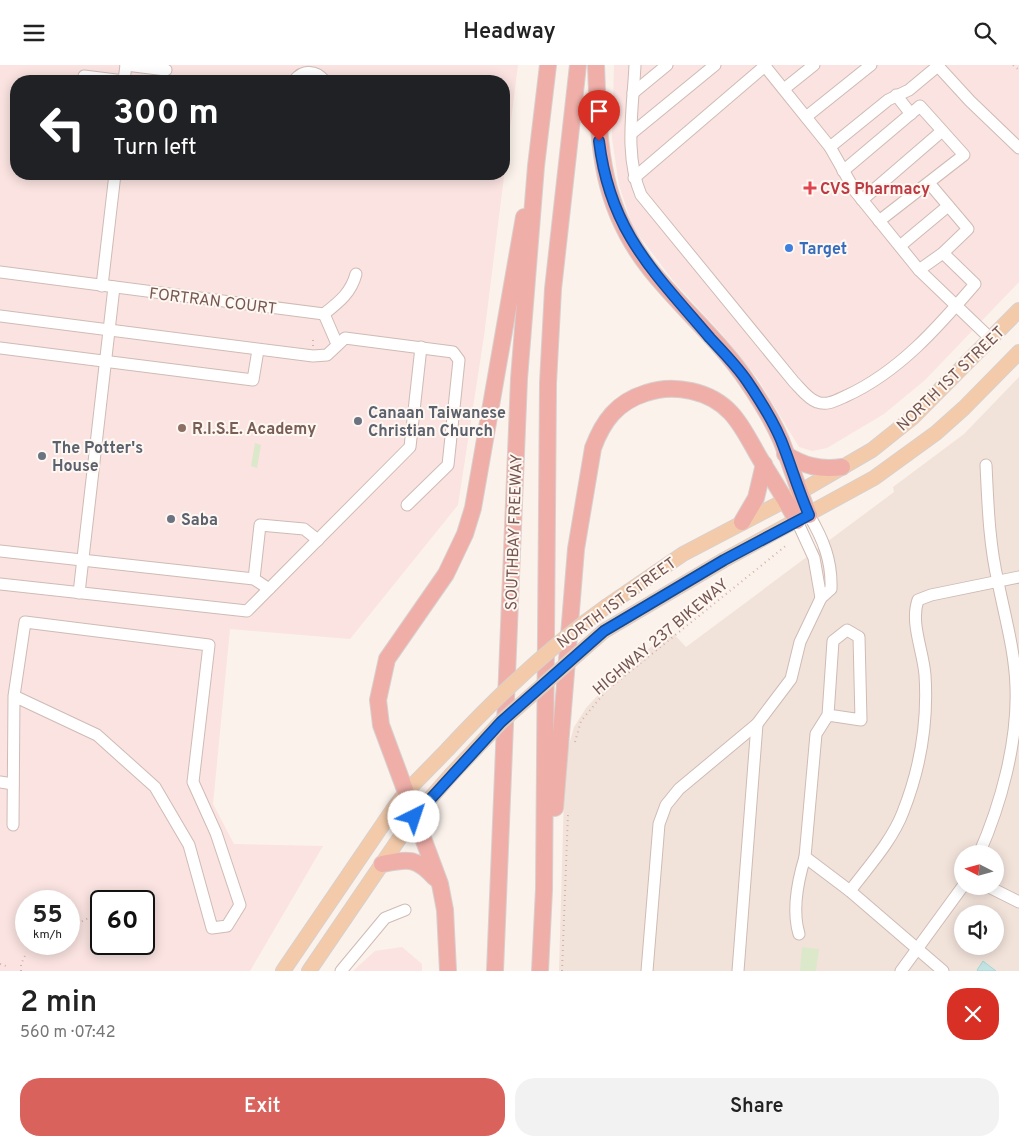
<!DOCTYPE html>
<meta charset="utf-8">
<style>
:root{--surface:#fff;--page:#f2f2f2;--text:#222;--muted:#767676;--accent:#da625c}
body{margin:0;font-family:Overpass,sans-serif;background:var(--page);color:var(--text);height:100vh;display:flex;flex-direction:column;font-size:19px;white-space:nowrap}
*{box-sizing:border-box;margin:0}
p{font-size:16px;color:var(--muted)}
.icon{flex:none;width:28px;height:28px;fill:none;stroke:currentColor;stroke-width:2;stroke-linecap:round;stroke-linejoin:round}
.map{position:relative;height:906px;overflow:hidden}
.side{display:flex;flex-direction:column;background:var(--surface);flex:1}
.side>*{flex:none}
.banner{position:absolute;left:10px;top:10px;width:500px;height:105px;border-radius:20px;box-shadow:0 2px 12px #0003;background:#202124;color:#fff;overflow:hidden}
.needle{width:32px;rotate:276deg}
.fabs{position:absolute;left:954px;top:780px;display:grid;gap:10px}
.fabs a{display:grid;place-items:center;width:50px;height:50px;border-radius:50%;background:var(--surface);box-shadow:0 2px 12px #0003;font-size:25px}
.speed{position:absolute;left:15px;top:825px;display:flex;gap:10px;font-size:25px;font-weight:700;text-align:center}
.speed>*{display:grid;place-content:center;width:65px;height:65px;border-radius:50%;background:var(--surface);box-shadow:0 2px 12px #0003;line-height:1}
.speed small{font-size:12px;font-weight:400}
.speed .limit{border:2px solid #111;border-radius:8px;background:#fff;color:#111}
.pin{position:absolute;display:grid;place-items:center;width:42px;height:42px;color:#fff;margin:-51px -21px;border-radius:50% 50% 50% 0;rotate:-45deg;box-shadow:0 0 5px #0007}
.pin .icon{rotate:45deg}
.me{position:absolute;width:55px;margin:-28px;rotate:41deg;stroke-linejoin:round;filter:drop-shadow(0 0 4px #0008)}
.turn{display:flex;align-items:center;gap:18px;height:105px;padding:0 20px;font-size:22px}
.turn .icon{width:65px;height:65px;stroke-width:2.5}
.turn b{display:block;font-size:35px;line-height:42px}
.round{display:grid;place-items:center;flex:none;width:52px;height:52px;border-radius:20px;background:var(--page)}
.head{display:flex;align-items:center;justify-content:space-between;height:85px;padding:0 20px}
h1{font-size:30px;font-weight:600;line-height:38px}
.cta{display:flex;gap:10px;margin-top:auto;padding:10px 20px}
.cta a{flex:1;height:58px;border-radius:20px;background:var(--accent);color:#fff;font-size:20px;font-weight:600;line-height:58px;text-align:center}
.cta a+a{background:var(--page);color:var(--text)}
header{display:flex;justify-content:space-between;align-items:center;height:65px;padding:0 20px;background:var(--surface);font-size:22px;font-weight:600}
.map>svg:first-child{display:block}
</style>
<header><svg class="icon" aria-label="menu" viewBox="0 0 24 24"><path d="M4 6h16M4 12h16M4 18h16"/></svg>Headway<svg class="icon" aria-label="search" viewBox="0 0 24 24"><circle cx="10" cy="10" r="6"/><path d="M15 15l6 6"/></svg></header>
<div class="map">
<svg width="1019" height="906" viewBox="0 0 1019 906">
<rect width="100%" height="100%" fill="#fbf2eb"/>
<path fill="#f2e3da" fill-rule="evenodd" d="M1019 312V906H559L565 694 574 662 586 643 600 628 598 624 671 566 686 582 894 427 893 422 964 369ZM962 789H995V821H962ZM962 849H995V881H962Z"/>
<g fill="#fae3e0" fill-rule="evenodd">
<path d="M0 0H518L484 271 458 440 350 574 230 564 213 739 234 779 323 781 250 906H0ZM16 16H504V109H16ZM26 836H69V879H26ZM101 836H144V879H101Z"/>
<polygon points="614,0 1019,0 1019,217 925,315 884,349 827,383 812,386 799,382 758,314 722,269 675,218 633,163 619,120 612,73"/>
<polygon points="402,882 422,899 422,906 353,906 375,886"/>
</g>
<g fill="#dce8ca">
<polygon points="255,378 261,380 257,403 251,401"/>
<polygon points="802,882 819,884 816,906 800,906"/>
</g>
<polygon fill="#c1e4e3" stroke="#a8d5d4" points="983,896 996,906 978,906 977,905"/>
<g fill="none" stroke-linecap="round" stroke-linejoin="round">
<g stroke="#cfbbb4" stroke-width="13">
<g id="minor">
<polyline points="126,0 166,5"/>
<path d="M635 0C633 43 624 90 641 130L794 317C800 323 808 334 817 337 827 341 837 335 846 331 899 307 938 262 975 219L943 188"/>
<polyline points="764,0 830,82 855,126 919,205 991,274"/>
<polyline points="937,0 970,36 1019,83"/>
<polyline points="84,11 124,16 126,0"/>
<path d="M294 16C303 4 316 5 325 16"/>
<polyline points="784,24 814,0"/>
<polyline points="633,28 667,0"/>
<polyline points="896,30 911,49"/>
<polyline points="806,52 871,0"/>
<polyline points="632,68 715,0"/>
<polyline points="830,82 888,35 909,25 939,0"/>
<polyline points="843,106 920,41 964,90 879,156"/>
<polyline points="634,113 766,0"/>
<polyline points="862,135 942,66"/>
<polyline points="900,181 948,141"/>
<polyline points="919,205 943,188 968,164 929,118"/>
<polyline points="0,207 324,249"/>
<polyline points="102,221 115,109"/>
<path d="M324 249C339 237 351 228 356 209"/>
<polyline points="324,249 337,279"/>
<polyline points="0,251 313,291 327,290 345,273 453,287 459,295 448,400 407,440"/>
<polyline points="0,283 253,315 258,285"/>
<polyline points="797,456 814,493 821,533"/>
<polyline points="0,486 254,514 269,524"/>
<polyline points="254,514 260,460 304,464 318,475"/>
<polyline points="0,519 247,546 410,382 421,282"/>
<polyline points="79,528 114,222"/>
<polyline points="828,650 861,655 859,572 847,565 833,576 828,650 816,669 805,792 850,826 943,906"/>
<polyline points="0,717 13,719"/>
<polyline points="13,760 14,631 25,557 209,580 193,717 216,768 240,840 227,861 212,863 189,780 155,722 97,670 14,631"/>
<path d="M979 789C1001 739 1018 677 1016 622 1015 587 1005 552 998 517 989 478 988 440 986 400"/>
<polyline points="987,821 1019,837"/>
<path d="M850 826C868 802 892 776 903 747 920 704 928 656 925 610 923 585 910 558 918 535L931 530 1019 512"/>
<path d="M799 869C792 846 798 815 805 792"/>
<polyline points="341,906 385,853 405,845"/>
<path d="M647 906 659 759 666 740 679 724 757 659 791 614 800 577 821 533 831 524C832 495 823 474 809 450"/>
<polyline points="738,906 757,659"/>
<polyline points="901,906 963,821"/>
</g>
</g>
<g stroke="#d8d0ce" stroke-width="16">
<g id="major">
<polyline points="607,541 683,489 786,435 872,385 912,353 1019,245"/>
<polyline points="604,566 724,495 874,413 936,368 964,343 1019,287"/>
<polyline points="283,906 394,743 406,727 447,685"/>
<polyline points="309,906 414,752 450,711"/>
</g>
</g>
<g stroke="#d8d0ce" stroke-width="18">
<g id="highway">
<path d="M596 0C599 79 599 139 650 204 680 242 721 277 747 316 760 335 772 354 781 375 791 400 798 425 809 450"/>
<path d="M785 389C804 401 820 405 842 402"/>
<polyline points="742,457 756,433 764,399"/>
<path d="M555 743 576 484 593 383C603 356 617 337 646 328 674 318 711 326 731 348 744 362 752 381 762 397 774 416 786 436 797 456"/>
<path d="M382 799C409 794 416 792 435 813"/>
<polyline points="448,906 445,845 440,819 381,660 378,635 387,594 446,509 465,469 473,443 524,152"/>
<polyline points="495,906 519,314 536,101 548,0"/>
<polyline points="540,906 544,824 548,318 553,224 578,0"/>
</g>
</g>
<g stroke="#d4b1a8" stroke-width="2" stroke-dasharray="1 4" stroke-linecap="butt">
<polyline points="1013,0 1019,5"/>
<polyline points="313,281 313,271"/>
<polyline points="575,677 581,656 606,626 788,479"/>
<polyline points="73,861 98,848"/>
<polyline points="36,880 40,879"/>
<polyline points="0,899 6,901"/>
<polyline points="21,906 21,899 25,891"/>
<polyline points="562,906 568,748"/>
</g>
<use href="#minor" stroke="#fff" stroke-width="11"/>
<use href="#major" stroke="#f3cbaa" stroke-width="14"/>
<use href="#highway" stroke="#efaea8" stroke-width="16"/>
<g stroke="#d8d0ce" stroke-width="16" stroke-linecap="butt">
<g id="major-bridge">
<path d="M447 685C496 632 548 583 607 541"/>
<polyline points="450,711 501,657 604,566"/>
</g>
</g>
<use href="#major-bridge" stroke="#f3cbaa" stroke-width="14"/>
</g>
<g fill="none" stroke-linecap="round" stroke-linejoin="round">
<g stroke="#114b97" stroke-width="12">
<path id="route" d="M414 752 501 657 604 566 724 495 809 450C798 425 791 400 781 375 772 354 760 335 747 316 737 301 723 287 710 273 654 207 610 167 599 76"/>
</g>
<use href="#route" stroke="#1a73e8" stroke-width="9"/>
</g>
<path fill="#e0444e" stroke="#fef7f2" stroke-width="2" d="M807.5 115.5h5v5h5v5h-5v5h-5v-5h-5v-5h5z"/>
<circle fill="#3f7fe0" stroke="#fef7f2" stroke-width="2" cx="789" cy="183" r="5"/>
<g fill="#6b7280" stroke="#fef7f2" stroke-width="2">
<circle cx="358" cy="356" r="5"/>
<circle cx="42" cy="391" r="5"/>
<circle cx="171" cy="454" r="5"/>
</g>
<circle fill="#8d6e63" stroke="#fef7f2" stroke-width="2" cx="182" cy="363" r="5"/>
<g text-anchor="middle" stroke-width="4" stroke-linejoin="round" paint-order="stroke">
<g font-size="16" font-weight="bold" fill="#be3a42" stroke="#fef7f2" text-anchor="start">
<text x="820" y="129">CVS Pharmacy</text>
</g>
<g font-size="16" font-weight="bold" fill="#366cbe" stroke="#fef7f2" text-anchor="start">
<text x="799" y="189">Target</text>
</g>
<g font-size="16" fill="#755650" stroke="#fef7f2">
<text transform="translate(213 235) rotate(7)" y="6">FORTRAN COURT</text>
<text transform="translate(950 313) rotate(-44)" y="6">NORTH 1ST STREET</text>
<text transform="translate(513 467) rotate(-88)" y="6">SOUTHBAY FREEWAY</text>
<text transform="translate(616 537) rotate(-36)" y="6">NORTH 1ST STREET</text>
<text transform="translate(660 571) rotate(-40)" y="6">HIGHWAY 237 BIKEWAY</text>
</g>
<g font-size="16" font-weight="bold" fill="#5b616d" stroke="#fef7f2" text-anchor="start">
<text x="368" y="353">Canaan Taiwanese<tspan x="368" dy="18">Christian Church</tspan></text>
<text x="52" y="388">The Potter's<tspan x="52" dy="18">House</tspan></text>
<text x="181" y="460">Saba</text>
</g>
<g font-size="16" font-weight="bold" fill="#785e54" stroke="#fef7f2" text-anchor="start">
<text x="192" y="369">R.I.S.E. Academy</text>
</g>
</g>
</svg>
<div class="fabs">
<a><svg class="needle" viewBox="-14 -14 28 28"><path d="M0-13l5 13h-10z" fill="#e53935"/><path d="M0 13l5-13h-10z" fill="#767676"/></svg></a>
<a><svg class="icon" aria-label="sound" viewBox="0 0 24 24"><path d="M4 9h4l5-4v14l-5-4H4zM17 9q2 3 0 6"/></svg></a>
</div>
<div class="speed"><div>55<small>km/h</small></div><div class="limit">60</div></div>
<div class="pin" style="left:599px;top:76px;background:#d93025"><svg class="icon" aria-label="arrive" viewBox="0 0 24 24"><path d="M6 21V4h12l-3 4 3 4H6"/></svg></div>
<svg class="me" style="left:414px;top:752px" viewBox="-20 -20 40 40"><circle r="19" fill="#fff"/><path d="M0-13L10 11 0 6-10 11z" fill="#1a73e8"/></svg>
<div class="banner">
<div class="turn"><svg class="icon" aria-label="left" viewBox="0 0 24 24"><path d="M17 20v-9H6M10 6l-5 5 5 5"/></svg><div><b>300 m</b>Turn left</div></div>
</div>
</div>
<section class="side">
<div class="head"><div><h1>2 min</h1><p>560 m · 07:42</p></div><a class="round" style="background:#d93025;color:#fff"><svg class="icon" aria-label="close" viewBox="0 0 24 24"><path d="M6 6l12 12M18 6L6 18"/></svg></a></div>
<div class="cta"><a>Exit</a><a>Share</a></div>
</section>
